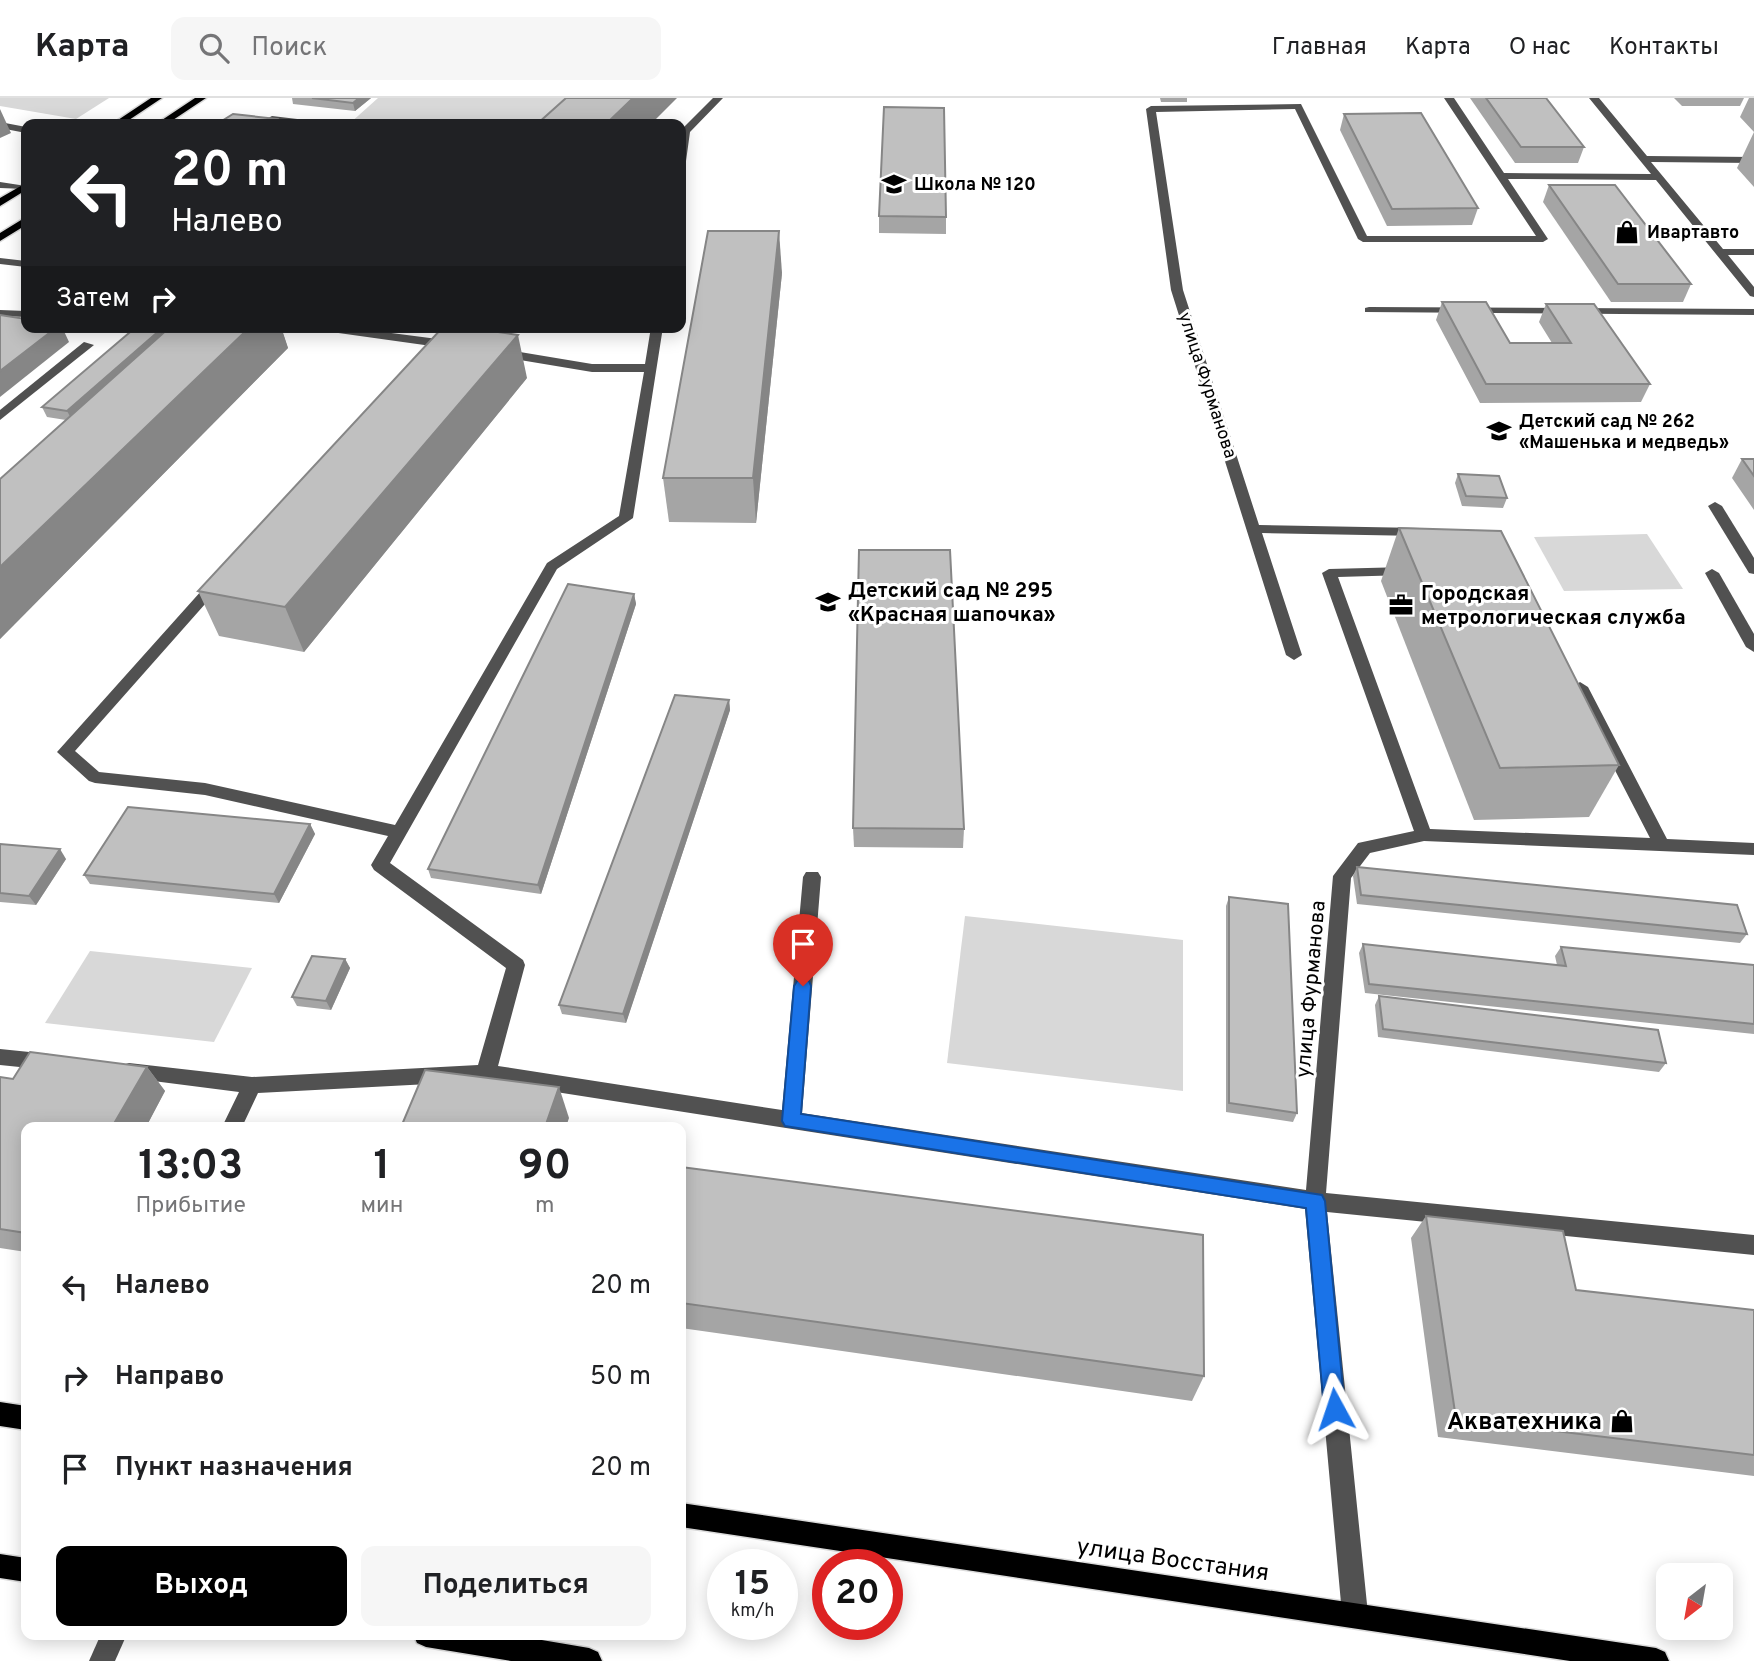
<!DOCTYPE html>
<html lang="ru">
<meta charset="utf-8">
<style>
:root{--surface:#fff;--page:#f6f6f6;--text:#202124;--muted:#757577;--line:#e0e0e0;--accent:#000}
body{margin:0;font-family:Overpass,sans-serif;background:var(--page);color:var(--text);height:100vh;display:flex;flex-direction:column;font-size:26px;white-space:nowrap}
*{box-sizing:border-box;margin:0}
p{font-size:23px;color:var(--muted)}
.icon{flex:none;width:38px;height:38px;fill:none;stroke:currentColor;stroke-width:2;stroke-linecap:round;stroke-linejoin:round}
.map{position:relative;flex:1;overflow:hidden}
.drawer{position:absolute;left:21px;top:1024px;width:665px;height:518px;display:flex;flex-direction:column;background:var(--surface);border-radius:14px;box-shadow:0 4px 18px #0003}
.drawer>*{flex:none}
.banner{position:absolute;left:21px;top:21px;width:665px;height:214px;border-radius:14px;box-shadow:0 4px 18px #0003;background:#202124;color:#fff;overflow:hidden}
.needle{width:46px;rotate:211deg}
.controls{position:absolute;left:1656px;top:1465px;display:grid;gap:14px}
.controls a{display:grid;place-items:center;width:77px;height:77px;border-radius:14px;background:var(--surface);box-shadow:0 4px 18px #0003;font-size:35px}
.speed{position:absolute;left:707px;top:1451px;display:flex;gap:14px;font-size:35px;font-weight:700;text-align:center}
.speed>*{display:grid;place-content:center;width:91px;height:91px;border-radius:50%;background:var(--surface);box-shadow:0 4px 18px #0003;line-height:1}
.speed small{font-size:18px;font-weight:400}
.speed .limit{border:10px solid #d22;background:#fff;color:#111}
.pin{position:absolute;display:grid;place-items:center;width:60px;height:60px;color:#fff;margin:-72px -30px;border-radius:50% 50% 50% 0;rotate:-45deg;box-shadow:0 0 7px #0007}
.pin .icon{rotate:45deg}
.me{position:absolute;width:77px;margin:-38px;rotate:355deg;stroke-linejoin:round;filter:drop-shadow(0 0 5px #0008)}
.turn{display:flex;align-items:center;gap:24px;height:147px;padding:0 35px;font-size:32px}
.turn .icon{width:91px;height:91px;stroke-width:2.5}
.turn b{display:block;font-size:49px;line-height:60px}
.then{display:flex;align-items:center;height:66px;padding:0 35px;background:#0003;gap:14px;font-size:26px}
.eta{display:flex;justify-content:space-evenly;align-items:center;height:119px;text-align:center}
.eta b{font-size:42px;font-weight:700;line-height:49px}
.primary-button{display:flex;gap:14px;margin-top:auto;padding:14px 35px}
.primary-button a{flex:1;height:80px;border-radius:14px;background:var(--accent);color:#fff;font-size:28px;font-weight:700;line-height:80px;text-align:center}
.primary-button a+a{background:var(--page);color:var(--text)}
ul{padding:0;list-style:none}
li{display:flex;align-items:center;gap:21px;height:91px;padding:0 35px}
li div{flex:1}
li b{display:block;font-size:26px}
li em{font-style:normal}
header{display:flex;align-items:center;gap:42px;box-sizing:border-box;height:98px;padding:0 35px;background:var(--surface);border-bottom:2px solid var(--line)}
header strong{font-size:33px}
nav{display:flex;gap:38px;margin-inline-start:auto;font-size:24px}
.search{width:490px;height:63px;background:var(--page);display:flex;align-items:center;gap:18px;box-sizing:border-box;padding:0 24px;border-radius:14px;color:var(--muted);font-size:26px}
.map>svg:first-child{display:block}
</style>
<header>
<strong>Карта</strong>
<div class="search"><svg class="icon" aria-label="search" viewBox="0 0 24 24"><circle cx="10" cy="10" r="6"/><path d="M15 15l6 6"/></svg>Поиск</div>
<nav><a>Главная</a><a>Карта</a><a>О нас</a><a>Контакты</a></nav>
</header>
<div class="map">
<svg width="1754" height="1563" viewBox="0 0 1754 1563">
<rect width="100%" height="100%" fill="#fff"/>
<g fill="#d8d8d8">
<polygon points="0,0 109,0 76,21 0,8"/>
<polygon points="378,0 572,0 543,26 349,26"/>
<polygon points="1647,436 1683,491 1564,493 1534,439"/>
<polygon points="965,818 1183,842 1183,993 947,965"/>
<polygon points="90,853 252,870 214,944 45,925"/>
</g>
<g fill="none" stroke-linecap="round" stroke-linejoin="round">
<g stroke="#dbdbdb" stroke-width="3">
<g id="major">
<polygon points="151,0 162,0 123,26 112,26"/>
<polygon points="195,0 206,0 167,26 156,26"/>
<polygon points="26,85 26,92 0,108 0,100"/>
<polygon points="26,119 26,127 0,143 0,135"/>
<polygon points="0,1304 26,1308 26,1332 0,1328"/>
<polygon points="681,1405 1656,1550 1665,1554 1669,1563 1570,1563 681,1429"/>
<polygon points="0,1456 26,1460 26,1484 0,1480"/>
<polygon points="413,1536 507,1536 589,1550 598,1554 602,1563 511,1563 426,1549 417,1545"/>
</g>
</g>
<g fill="#515151" fill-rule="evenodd">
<polygon points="713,0 723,0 690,34 686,63 681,66 681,32"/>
<polygon points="1444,0 1454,0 1504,75 1651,76 1589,0 1599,0 1647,58 1754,59 1754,65 1651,64 1723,151 1754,151 1754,157 1728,157 1754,189 1754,199 1750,198 1656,82 1508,81 1548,141 1543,144 1363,144 1358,141 1295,11 1156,14 1183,192 1259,427 1420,430 1427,434 1420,438 1262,435 1302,557 1294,562 1286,557 1171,192 1146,11 1151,8 1301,6 1367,138 1536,138"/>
<polygon points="272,18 314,23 319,26 257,26"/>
<polygon points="0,24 26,29 26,35 0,30"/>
<polygon points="0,84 26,88 26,91 0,90"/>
<polygon points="0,160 26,163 26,169 0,166"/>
<polygon points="1369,209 1754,211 1754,217 1365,214 1365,210"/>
<polygon points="0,212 26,213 26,219 0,218"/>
<polygon points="120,229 152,229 196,235 220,229 241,229 196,243 126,232"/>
<polygon points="311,229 345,229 453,243 459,247 453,251 317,232"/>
<polygon points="651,229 663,229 633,420 557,471 390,765 523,862 525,867 498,968 782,1012 803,779 806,774 818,774 821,779 802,1015 1306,1092 1333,778 1358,745 1414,733 1322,475 1329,471 1406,469 1413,473 1406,477 1338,479 1430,731 1650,740 1572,589 1580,584 1588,589 1667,741 1754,745 1754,757 1424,743 1370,755 1351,780 1326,1095 1754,1137 1754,1157 1327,1114 1368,1516 1364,1525 1355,1529 1346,1525 1342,1516 1305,1111 486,983 258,995 242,1029 222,1029 239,994 122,979 119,973 122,967 129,965 252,979 478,967 506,870 374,772 371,767 388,738 205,697 95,685 89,683 57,654 211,482 216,481 223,485 221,488 75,653 99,674 205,685 395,727 547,465 619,418 644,274 592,274 502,259 496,255 502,251 592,266 645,266"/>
<polygon points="84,244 94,247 0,322 0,312"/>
<polygon points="1715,404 1722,408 1754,460 1754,476 1749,475 1708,408"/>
<polygon points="1712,471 1719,475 1754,536 1754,554 1746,549 1705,475"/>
<polygon points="0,951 49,956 56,958 59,964 56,970 49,972 0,967"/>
<polygon points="101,1536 127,1536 115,1563 89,1563"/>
</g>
<use href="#major" fill="#000" fill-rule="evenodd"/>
</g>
<g fill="#a5a5a5">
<polygon points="292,0 371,0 355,13 293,6"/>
<polygon points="1160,0 1187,0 1187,4 1161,4"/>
<polygon points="1470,0 1546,0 1584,49 1578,65 1515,65"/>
<polygon points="1674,0 1744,0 1740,8 1682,8"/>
<polygon points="1749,0 1754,0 1754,89 1737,70 1754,34 1740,19"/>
<polygon points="1344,16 1478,110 1472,127 1387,128 1340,32"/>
<polygon points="1549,87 1691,186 1683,204 1611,204 1543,104"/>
<polygon points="879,118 946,119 946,136 879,135"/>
<polygon points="782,175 756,425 669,424 663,380"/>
<polygon points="1442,204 1510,245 1552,245 1539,224 1546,206 1650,286 1641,304 1480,305 1436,222"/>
<polygon points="170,229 281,229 288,250 0,541 0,381 66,322 47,319 42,309 162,236"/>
<polygon points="527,280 304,554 219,538 198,493"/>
<polygon points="1742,361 1754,361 1754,412 1732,380"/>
<polygon points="1458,376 1507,400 1503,410 1462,408 1455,385"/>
<polygon points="1399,430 1619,667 1589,719 1474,722 1381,483"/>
<polygon points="634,496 636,506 541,796 431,780 428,771"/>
<polygon points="729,602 730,612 626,925 562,916 559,907"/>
<polygon points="310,726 315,736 279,805 90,786 84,777"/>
<polygon points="853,730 964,731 963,750 854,749"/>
<polygon points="0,746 66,761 36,807 0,804"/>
<polygon points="1357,769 1747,836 1740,845 1357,806 1353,778"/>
<polygon points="1229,799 1297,1015 1293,1024 1226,1014 1226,808"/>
<polygon points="1363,846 1557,867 1555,858 1561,849 1754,867 1754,936 1365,895 1359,855"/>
<polygon points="345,861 350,870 331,912 297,908 292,899"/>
<polygon points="1379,898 1666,965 1659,974 1378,939 1375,907"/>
<polygon points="147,969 165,993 146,1029 26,1029 26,1154 0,1150 0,979 13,981"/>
<polygon points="681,1069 1204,1278 1192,1303 681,1230"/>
<polygon points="1426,1118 1576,1192 1754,1212 1754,1378 1438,1339 1411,1140"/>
</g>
<g fill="#868686">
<polygon points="359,0 371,0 355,13 353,5"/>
<polygon points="633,0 677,0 651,26 606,26"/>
<polygon points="0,11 11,35 0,40"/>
<polygon points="277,21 279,26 271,26"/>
<polygon points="779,133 782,175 756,425 753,380"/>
<polygon points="57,229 62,229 69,244 0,299 0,273"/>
<polygon points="250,229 281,229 288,250 0,541 0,469"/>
<polygon points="160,232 164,241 72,322 67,313"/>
<polygon points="518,237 527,280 304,554 285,509"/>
<polygon points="634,496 636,506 541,796 538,787"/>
<polygon points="729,602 730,612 626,925 623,916"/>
<polygon points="310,726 315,736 279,805 274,796"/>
<polygon points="60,751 66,761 36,807 29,798"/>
<polygon points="345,861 350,870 331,912 326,903"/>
<polygon points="147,969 165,993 146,1029 112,1029"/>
<polygon points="559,989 569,1020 566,1029 545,1029"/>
</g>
<g fill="#c0c0c0" stroke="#868686" stroke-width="2">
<polygon points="312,0 359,0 353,5"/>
<polygon points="566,0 633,0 606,26 537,26"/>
<polygon points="1486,0 1546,0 1584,49 1521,49"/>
<polygon points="884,9 944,10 946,119 879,118"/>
<polygon points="1421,15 1478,110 1392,111 1344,16"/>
<polygon points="233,16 277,21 271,26 217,26"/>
<polygon points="1549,87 1615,87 1691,186 1618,186"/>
<polygon points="708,133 779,133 753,380 663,380"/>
<polygon points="1442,204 1486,204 1510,245 1571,245 1546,206 1594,206 1650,286 1486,286"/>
<polygon points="0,217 26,221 26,229 57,229 0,273"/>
<polygon points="136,229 160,232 67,313 42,309"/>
<polygon points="170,229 250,229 0,469 0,381"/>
<polygon points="443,229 464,229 518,237 285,509 198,493"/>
<polygon points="1742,361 1754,361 1754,378"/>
<polygon points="1458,376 1499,378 1507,400 1466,398"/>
<polygon points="1399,430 1501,433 1619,667 1500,670"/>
<polygon points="859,452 950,452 964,731 853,730"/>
<polygon points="568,486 634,496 538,787 428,771"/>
<polygon points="675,597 729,602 623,916 559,907"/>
<polygon points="128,709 310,726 274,796 84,777"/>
<polygon points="0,746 60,751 29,798 0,795"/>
<polygon points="1357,769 1737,807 1747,836 1361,797"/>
<polygon points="1229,799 1288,806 1297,1015 1229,1005"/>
<polygon points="1363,846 1566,868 1561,849 1754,867 1754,926 1369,886"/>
<polygon points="312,858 345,861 326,903 292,899"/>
<polygon points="1379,898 1658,932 1666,965 1383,931"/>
<polygon points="30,954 147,969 112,1029 26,1029 26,1135 0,1131 0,979 13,981"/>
<polygon points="425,972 559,989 545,1029 401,1029"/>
<polygon points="681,1069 1203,1137 1204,1278 681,1205"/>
<polygon points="1426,1118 1563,1133 1576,1192 1754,1212 1754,1357 1456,1321"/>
</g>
<polygon fill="#1a73e8" stroke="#114b97" stroke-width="2" points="803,881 809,883 811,888 801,1016 1322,1097 1325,1103 1345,1311 1342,1318 1335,1321 1327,1318 1324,1311 1306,1110 785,1028 782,1023 794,888 797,883"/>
<defs>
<g id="school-bare" transform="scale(1.89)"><path d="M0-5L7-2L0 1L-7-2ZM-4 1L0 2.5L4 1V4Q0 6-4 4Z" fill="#000" stroke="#fff" stroke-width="2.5" paint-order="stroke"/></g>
<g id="shop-bare" transform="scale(1.89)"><path d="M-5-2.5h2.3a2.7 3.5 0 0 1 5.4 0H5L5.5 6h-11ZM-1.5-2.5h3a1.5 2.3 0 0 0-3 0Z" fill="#000" stroke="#fff" stroke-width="2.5" paint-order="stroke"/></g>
<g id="office-bare" transform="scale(1.89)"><path d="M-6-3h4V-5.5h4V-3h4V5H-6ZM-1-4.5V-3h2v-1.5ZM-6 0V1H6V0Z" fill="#000" stroke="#fff" stroke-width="2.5" paint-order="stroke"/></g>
</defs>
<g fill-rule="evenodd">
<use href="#school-bare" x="894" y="86"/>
<use href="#shop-bare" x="1627" y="134"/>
<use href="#school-bare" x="1499" y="333"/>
<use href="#school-bare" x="828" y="504"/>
<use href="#office-bare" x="1401" y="507"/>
<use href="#shop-bare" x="1622" y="1323"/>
</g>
<g text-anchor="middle" stroke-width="6" stroke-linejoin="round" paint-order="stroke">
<g font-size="18" font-weight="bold" fill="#000" stroke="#fff" text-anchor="start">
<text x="914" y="92">Школа № 120</text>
<text x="1647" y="140">Ивартавто</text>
<text x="1519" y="329">Детский сад № 262<tspan x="1519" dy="21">«Машенька и медведь»</tspan></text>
</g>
<g font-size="18" fill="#000" stroke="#fff">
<text transform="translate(1208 287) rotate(72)" y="6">улица Фурманова</text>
</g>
<g font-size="21" font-weight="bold" fill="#000" stroke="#fff" text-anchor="start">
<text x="848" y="499">Детский сад № 295<tspan x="848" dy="24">«Красная шапочка»</tspan></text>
<text x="1421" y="502">Городская<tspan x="1421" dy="24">метрологическая служба</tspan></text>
</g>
<g font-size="21" fill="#000" stroke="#fff">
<text transform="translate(1310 891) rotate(-85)" y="7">улица Фурманова</text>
</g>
<g font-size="24" font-weight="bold" fill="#000" stroke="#fff" text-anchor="end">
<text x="1602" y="1331">Акватехника</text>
</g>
<g font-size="24" fill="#000" stroke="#fff">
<text transform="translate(1173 1461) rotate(8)" y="8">улица Восстания</text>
</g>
</g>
</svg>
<div class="controls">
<a><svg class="needle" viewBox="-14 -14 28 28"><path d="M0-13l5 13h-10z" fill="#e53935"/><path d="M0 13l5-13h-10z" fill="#757577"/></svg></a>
</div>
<div class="speed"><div>15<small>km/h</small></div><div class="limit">20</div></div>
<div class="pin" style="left:803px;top:888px;background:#d93025"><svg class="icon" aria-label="arrive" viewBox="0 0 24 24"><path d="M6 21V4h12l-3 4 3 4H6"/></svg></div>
<svg class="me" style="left:1335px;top:1311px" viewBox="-20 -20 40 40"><path d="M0-17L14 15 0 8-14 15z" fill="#1a73e8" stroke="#fff" stroke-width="4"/></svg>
<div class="banner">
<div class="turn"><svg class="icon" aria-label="left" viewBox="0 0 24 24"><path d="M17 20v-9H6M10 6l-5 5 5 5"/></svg><div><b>20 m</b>Налево</div></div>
<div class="then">Затем<svg class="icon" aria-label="right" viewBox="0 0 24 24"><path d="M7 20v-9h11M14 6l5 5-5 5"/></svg></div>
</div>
<section class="drawer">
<div class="eta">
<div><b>13:03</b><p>Прибытие</p></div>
<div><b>1</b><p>мин</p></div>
<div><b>90</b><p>m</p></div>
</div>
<ul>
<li><svg class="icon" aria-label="left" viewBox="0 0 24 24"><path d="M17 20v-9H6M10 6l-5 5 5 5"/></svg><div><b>Налево</b></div><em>20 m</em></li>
<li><svg class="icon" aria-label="right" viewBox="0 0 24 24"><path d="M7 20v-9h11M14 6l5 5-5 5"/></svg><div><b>Направо</b></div><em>50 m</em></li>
<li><svg class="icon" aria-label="arrive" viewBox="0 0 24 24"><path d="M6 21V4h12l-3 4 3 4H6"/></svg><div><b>Пункт назначения</b></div><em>20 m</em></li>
</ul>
<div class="primary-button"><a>Выход</a><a>Поделиться</a></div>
</section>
</div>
